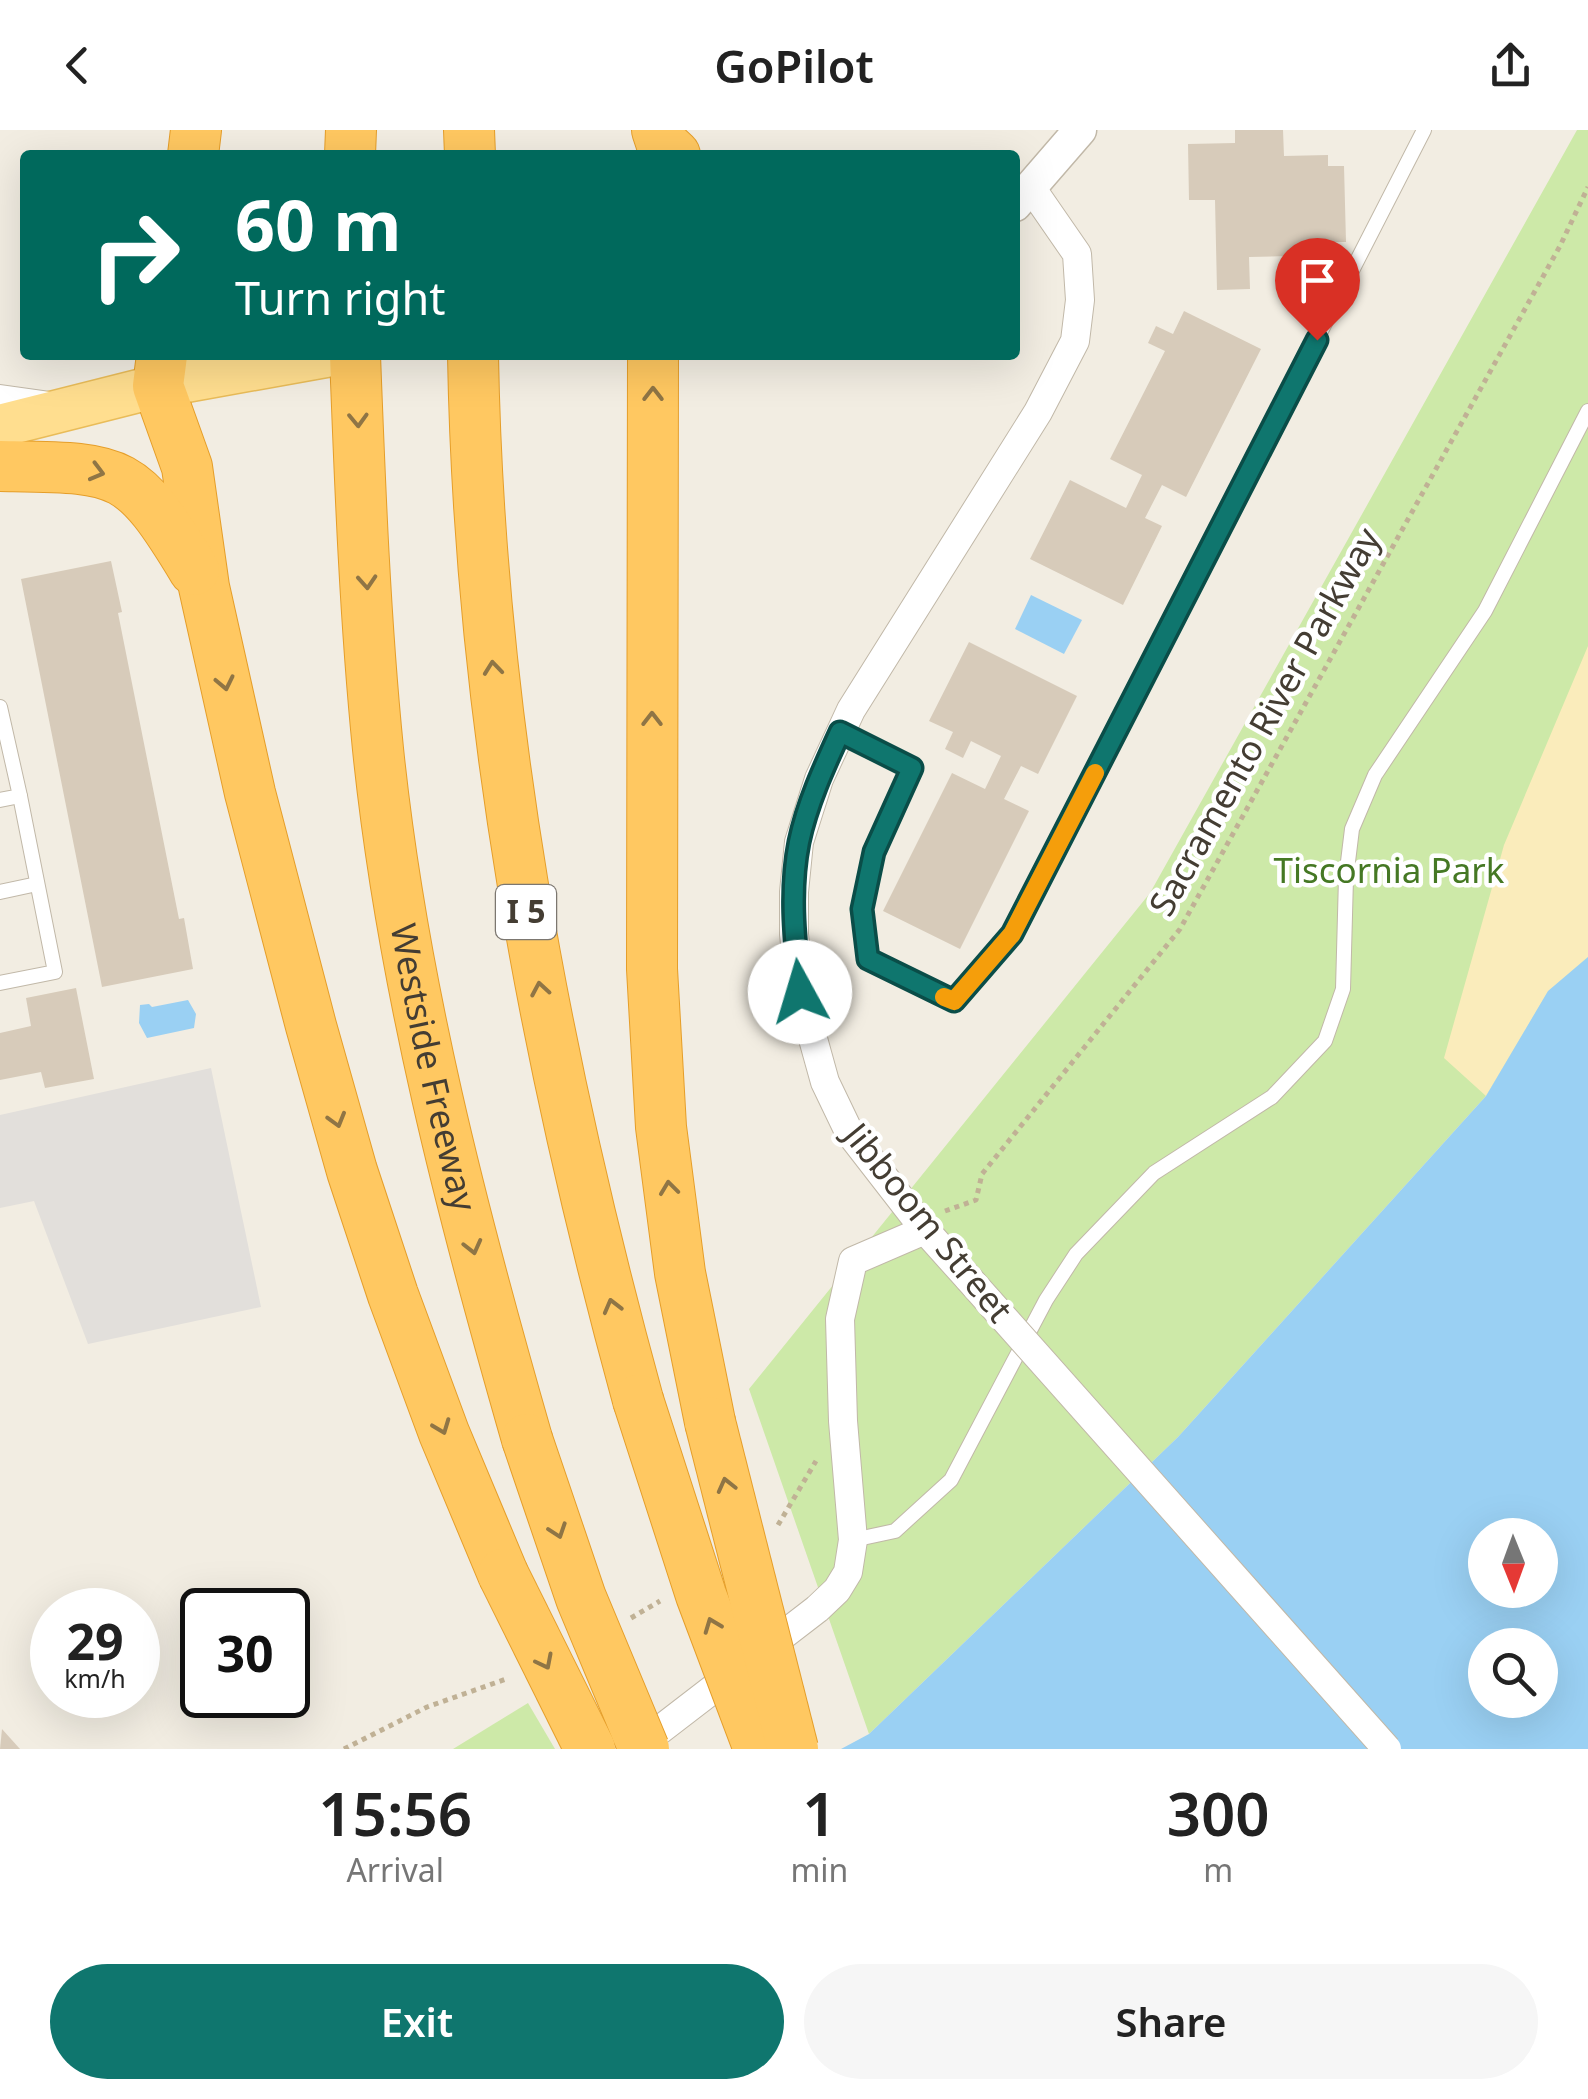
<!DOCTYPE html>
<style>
:root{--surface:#fff;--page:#f6f6f6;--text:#222;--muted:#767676;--accent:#0f766e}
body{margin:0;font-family:"Noto Sans",sans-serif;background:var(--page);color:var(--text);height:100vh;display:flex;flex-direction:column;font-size:38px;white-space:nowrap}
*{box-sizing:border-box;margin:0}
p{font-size:32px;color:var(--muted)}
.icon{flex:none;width:55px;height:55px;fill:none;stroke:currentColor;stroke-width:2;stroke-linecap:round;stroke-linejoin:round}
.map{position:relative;height:1619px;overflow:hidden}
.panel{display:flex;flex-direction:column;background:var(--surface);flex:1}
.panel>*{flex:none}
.hud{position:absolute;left:20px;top:20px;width:1000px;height:210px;border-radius:10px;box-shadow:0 10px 40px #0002;background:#00695c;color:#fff;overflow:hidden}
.needle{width:65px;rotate:179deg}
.fabs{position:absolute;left:1468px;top:1388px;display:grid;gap:20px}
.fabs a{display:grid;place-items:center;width:90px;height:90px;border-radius:50%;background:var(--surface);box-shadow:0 10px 40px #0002;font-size:50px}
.speed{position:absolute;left:30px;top:1458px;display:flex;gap:20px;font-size:50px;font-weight:700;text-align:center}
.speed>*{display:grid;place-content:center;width:130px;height:130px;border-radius:50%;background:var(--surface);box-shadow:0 10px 40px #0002;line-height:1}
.speed small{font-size:25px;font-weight:400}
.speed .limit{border:5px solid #111;border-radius:15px;background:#fff;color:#111}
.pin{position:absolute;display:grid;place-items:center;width:85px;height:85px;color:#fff;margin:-102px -42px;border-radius:50% 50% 50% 0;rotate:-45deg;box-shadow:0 0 10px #0007}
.pin .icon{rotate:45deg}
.me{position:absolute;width:110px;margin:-55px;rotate:354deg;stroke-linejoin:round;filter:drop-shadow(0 0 8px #0008)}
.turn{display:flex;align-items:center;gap:35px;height:210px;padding:0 50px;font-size:45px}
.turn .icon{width:130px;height:130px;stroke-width:2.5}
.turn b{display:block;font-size:70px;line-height:85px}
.eta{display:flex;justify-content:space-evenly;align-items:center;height:170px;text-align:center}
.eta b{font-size:60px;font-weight:600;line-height:70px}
.button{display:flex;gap:20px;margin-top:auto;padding:20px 50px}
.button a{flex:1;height:115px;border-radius:60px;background:var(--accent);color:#fff;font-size:40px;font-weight:600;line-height:115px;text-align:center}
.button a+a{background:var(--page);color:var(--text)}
header{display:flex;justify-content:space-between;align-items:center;height:130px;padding:0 50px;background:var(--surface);font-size:45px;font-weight:600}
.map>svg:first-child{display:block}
</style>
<header><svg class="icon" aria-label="back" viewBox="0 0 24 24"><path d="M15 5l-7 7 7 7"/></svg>GoPilot<svg class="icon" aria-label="share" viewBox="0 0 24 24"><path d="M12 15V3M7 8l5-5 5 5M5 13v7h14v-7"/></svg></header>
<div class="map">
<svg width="1588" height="1619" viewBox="0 0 1588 1619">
<rect width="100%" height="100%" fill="#f2ede2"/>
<g fill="#cde9a8">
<polygon points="1577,0 1588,0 1588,827 1548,862 1486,966 1178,1307 869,1604 749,1259 1150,763"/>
<polygon points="528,1573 555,1619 453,1619"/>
</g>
<polygon fill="#faecbb" points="1588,516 1588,827 1548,862 1486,966 1444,928 1504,715"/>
<polygon fill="#e2dfdb" points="211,938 261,1177 88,1214 34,1071 0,1078 0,985"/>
<g fill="#9ad0f3" fill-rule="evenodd">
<polygon points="1031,465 1082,490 1064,524 1015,499"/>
<path d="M1588 827V1619H841L869 1604 1178 1307 1486 966 1548 861ZM1485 1405H1540V1460H1485ZM1485 1515H1540V1570H1485Z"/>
<polygon points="188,870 196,884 194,898 147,908 139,893 140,875 149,874 152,877"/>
</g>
<g fill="#d7cbba">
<polygon points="1235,0 1283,0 1284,26 1328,25 1328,36 1344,36 1346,112 1330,112 1330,125 1249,127 1250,159 1217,160 1215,70 1189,70 1188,14 1235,13"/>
<polygon points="1184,181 1261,219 1186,367 1162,355 1145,388 1162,396 1123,475 1030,429 1070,350 1126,378 1142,345 1110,329 1165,221 1148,213 1156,196 1173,204"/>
<polygon points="111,431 122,482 118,483 179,789 184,788 193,839 102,857 21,449"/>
<polygon points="969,512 1077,566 1038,644 1021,636 1004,669 1029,681 960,819 883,781 952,643 985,659 1001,626 971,611 963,628 945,619 953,602 929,591"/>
<polygon points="76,858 94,949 45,958 41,942 0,950 0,903 31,896 26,868"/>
<polygon points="2,1599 20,1619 0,1619"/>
</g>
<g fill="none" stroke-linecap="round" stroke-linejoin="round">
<g stroke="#c1b8a8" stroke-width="16">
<g id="service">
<polyline points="0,577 20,666 0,670"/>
<polyline points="840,601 912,638 873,722 862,779 868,829 954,871 1012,804 1424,0"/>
<polyline points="0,762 37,754"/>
<polyline points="0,853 55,842 20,666"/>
<polyline points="853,1410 895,1401 951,1350 1046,1170 1076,1124 1154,1043 1272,967 1325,911 1343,859 1346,748 1352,699 1375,645 1485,481 1588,281"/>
</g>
</g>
<g stroke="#c1b8a8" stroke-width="30">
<g id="minor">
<polyline points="0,269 50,276"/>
<polyline points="969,1149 925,1100 849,1002 825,952 800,862 794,804 794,762 799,712 819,649 851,580 1038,282 1075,211 1080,170 1077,124 1030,56"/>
<polyline points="635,1619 817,1479 837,1460 848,1442 853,1410 843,1291 840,1189 853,1131 925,1100"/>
</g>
</g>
<g stroke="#c1b8a8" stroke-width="35">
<polyline id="tertiary" points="1015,75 1080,0"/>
</g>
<g stroke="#e9bc59" stroke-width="45">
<polyline id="primary" points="0,296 158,256 331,225"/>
</g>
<g stroke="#e59e2a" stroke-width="52">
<g id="motorway">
<polyline points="469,0 470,25"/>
<polyline points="657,0 661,12 675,25"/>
<polyline points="193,25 196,0"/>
<polyline points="350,25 351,0"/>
<polyline points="162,225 158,256 187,337 204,457 250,663 311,896 352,1041 393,1165 444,1303 503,1444"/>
<path id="s1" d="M355 225C360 356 365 489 378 619 402 853 462 1083 527 1309"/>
<path d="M473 225C479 580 544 928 638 1270"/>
<polyline points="653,225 652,839 661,997 680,1143 710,1292"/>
<path d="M0 336C121 338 130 334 194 440"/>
</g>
</g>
<g stroke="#c0b195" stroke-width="5" stroke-dasharray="5 5" stroke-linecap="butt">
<polyline points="945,1081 976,1070 982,1044 1180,799 1560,116 1588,57"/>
<polyline points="778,1395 816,1331"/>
<polyline points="631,1488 660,1471"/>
<polyline points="344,1619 427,1577 509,1548"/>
</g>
<use href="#service" stroke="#fff" stroke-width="14"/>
<use href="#minor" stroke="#fff" stroke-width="28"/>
<use href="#tertiary" stroke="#fff" stroke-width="32"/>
<use href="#primary" stroke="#ffde8f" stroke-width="42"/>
<use href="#motorway" stroke="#ffc861" stroke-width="50"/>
<g stroke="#c1b8a8" stroke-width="30" stroke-linecap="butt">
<polyline id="minor-bridge" points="969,1149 1387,1619"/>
</g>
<g stroke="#e59e2a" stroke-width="52" stroke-linecap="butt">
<g id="motorway-bridge">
<polyline points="638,1270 701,1465 759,1619"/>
<polyline points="710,1292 793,1619"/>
<polyline points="527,1309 581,1468 644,1619"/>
<polyline points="503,1444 590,1619"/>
</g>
</g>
<use href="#minor-bridge" stroke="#fff" stroke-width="28"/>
<use href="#motorway-bridge" stroke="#ffc861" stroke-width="50"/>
</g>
<defs><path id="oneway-chevron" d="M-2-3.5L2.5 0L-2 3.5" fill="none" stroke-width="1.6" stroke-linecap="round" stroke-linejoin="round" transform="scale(2.5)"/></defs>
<g stroke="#8f7545">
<use href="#oneway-chevron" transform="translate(653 264) rotate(-90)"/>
<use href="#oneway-chevron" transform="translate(358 290) rotate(88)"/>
<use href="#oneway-chevron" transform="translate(97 342) rotate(15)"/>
<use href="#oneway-chevron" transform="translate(367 452) rotate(86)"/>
<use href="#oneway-chevron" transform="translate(493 538) rotate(-96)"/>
<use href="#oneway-chevron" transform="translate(225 553) rotate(78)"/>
<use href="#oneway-chevron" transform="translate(652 589) rotate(-90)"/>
<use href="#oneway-chevron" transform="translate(540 859) rotate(-100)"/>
<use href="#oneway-chevron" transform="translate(337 990) rotate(74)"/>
<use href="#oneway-chevron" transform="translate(669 1058) rotate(-97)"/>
<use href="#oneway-chevron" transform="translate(473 1117) rotate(76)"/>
<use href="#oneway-chevron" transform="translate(612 1176) rotate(-105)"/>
<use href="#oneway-chevron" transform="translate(442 1297) rotate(69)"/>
<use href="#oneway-chevron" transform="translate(726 1355) rotate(-104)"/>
<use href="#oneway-chevron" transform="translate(558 1401) rotate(71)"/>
<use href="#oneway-chevron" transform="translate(712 1495) rotate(-111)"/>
<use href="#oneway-chevron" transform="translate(545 1532) rotate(63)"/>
</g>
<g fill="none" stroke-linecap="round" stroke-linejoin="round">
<g stroke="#0a4d48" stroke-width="25">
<path id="route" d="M800 862C795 812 789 762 799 712 807 674 824 637 840 602L912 638 874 722 862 779 868 829 954 871 1012 804 1317 210"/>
</g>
<use href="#route" stroke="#0f766e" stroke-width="18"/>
<polyline stroke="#f59e0b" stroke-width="18" points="944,867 954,871 1012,804 1095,643"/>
</g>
<g text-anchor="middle" stroke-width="9" stroke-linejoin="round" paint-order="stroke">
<rect fill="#fff" stroke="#7c7770" stroke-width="2.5" x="496" y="755" width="60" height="54" rx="8"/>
<g font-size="32" font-weight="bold" fill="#443d33">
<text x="526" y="793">I 5</text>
</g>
<g font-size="35" fill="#443d33" stroke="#fff">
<text transform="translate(1265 592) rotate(-61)" y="12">Sacramento River Parkway</text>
<text dy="12" stroke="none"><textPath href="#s1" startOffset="718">Westside Freeway</textPath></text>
<text transform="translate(928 1093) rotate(51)" y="12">Jibboom Street</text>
</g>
<g font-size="35" fill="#457824" stroke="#fff">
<text x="1389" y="753">Tiscornia Park</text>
</g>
</g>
</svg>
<div class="fabs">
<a><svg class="needle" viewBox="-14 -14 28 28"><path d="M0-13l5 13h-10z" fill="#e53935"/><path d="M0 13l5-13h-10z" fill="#767676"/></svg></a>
<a><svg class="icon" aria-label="search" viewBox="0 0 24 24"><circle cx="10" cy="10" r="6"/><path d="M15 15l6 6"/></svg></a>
</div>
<div class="speed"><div>29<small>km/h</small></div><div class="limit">30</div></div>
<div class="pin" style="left:1317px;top:210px;background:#d93025"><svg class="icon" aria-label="arrive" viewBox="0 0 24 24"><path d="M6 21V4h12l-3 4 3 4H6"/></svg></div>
<svg class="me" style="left:800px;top:862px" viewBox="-20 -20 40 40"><circle r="19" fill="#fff"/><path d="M0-13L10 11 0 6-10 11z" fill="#0f766e"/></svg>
<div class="hud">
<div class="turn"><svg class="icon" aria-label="right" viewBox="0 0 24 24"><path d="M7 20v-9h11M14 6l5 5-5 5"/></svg><div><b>60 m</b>Turn right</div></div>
</div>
</div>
<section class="panel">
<div class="eta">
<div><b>15:56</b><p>Arrival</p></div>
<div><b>1</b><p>min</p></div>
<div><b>300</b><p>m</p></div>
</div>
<div class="button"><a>Exit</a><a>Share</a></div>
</section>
